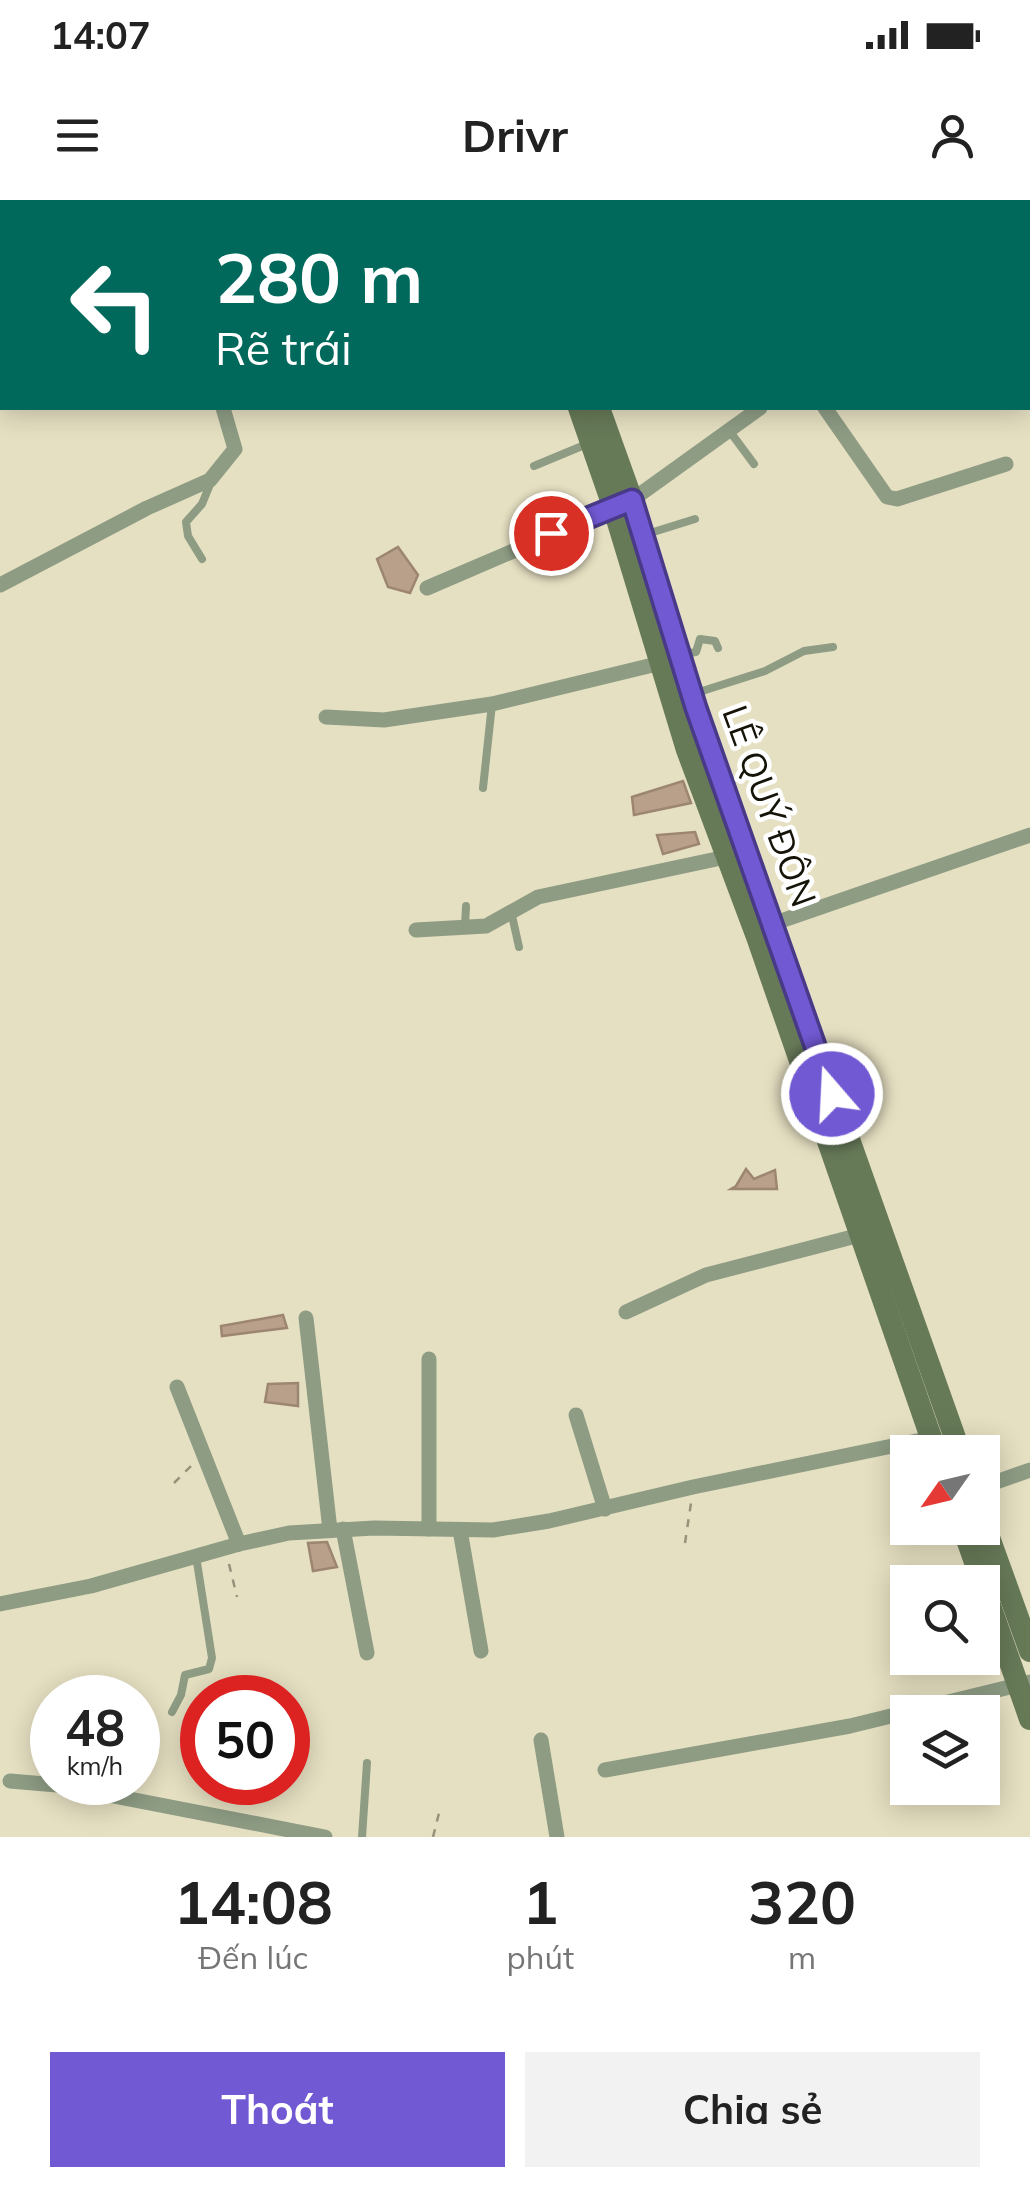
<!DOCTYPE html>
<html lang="vi">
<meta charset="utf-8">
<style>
:root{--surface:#fff;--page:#f2f2f2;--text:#222;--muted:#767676;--accent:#7159d3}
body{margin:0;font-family:Mulish,sans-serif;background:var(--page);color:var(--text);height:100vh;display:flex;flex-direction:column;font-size:38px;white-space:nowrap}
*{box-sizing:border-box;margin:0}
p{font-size:32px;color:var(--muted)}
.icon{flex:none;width:55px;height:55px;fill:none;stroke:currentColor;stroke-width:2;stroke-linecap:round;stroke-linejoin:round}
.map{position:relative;height:1637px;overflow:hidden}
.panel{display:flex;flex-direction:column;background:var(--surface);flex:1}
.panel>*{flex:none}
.guide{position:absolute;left:0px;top:0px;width:1030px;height:210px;box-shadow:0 5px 25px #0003;background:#00695c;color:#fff;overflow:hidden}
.needle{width:65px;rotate:236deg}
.controls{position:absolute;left:890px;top:1235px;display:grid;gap:20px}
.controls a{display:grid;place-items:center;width:110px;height:110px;border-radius:0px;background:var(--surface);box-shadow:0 5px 25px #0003;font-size:50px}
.speed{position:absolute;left:30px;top:1475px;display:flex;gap:20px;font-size:50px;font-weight:700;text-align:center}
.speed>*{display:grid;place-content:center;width:130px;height:130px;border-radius:50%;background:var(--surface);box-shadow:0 5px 25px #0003;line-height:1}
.speed small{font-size:25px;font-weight:400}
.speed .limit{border:15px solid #d22;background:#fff;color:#111}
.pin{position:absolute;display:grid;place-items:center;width:85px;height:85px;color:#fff;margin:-42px;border:5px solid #fff;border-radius:50%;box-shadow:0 2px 10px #0007}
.me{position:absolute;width:110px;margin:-55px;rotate:341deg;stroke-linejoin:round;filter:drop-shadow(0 0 8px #0008)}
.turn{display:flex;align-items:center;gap:35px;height:210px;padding:0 50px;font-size:45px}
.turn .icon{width:130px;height:130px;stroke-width:2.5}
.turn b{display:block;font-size:70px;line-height:85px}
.eta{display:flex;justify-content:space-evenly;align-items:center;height:170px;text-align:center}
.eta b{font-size:60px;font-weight:700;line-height:70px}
.button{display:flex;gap:20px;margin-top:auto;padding:20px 50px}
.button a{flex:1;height:115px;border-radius:0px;background:var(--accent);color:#fff;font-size:40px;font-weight:700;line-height:115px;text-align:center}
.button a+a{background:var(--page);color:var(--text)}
.status{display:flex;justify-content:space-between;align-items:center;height:70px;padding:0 50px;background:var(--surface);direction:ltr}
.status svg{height:28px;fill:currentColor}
header{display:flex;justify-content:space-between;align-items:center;height:130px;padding:0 50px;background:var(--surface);font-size:45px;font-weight:700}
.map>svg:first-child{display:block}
</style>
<div class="status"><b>14:07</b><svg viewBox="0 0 49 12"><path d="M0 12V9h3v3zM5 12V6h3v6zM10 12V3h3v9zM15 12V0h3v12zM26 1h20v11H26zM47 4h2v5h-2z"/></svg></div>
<header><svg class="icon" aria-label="menu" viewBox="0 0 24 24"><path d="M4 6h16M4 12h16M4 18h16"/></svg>Drivr<svg class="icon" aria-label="person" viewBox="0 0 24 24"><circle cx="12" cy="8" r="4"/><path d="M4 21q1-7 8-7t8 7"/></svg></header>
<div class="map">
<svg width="1030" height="1637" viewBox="0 0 1030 1637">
<rect width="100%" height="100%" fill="#e6e0c2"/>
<g fill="#b8a08b" stroke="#9d8671" stroke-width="2.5">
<polygon points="398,347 418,375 410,393 388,387 377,359"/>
<polygon points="683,581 691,603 634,615 632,597"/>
<polygon points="695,632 699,644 663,654 657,635"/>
<polygon points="746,969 754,979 775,970 777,989 731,989 736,986"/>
<polygon points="283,1115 287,1128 222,1136 221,1126"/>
<polygon points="298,1183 298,1206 265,1202 268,1184"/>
<polygon points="327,1342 337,1367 313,1371 308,1343"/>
</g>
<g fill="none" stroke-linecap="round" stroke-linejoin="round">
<g stroke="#96927b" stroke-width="2.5" stroke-dasharray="8 8" stroke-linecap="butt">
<polyline points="174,1283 191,1266"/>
<polyline points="685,1343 691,1303"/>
<polyline points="229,1364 237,1397"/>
<polyline points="433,1637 440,1609"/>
</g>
<g stroke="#8e9c84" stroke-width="8">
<polyline points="0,143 2,142"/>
<polyline points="728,229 754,264"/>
<polyline points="534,266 587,244"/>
<polyline points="647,334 695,319"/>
<polyline points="202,359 188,336 186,322 202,304 211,282"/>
<polyline points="684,454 696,452 700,439 715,441 718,448"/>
<polyline points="696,493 765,471 804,451 833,447"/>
<polyline points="483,588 492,504"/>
<polyline points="511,711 519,747"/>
<polyline points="465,727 466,706"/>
<polyline points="172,1512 181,1495 185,1475 209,1469 212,1458 196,1356"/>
<polyline points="362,1637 367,1563"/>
</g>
<g stroke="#8e9c84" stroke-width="15">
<polyline points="566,2 579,0"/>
<polyline points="1028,26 1030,25"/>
<polyline points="0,67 2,68"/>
<polyline points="825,208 887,297 897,299 1006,264"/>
<polyline points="0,385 147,308 210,280 235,249 223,208"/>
<polyline points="427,388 632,300 760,208"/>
<polyline points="326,517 384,520 492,504 661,463"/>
<polyline points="775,723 1030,635"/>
<polyline points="416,730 486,726 538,697 726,657"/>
<polyline points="626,1112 706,1075 860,1035"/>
<polyline points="306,1118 330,1330"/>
<polyline points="177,1187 239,1344"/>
<polyline points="576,1215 605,1309"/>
<polyline points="982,1287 1030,1270"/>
<polyline points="343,1329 367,1453"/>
<polyline points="429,1329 429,1159"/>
<polyline points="460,1330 481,1451"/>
<polyline points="0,1404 91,1386 239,1344 289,1333 374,1328 493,1330 549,1321 693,1287 931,1238"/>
<polyline points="541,1540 557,1637"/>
<polyline points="605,1570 850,1526 1030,1482"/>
<polyline points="10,1581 57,1585 325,1637"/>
</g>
<g stroke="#677a58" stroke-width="22">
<polyline points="507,0 508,2"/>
<polyline points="527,0 528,2"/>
<polyline points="579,208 613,306 687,550 757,737 936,1252"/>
<polyline points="599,208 632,300 696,508 960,1252"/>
<polyline points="982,1318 1030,1451"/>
<polyline points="963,1328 982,1382"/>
<polyline points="982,1383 1030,1519"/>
</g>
</g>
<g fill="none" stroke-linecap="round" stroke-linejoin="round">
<g stroke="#493a89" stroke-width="25">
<polyline id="route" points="551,333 632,300 696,508 832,894"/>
</g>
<use href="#route" stroke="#7159d3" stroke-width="18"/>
</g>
<g text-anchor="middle" stroke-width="9" stroke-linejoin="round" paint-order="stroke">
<g font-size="35" fill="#161409" stroke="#fff">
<text transform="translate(769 606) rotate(70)" y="12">LÊ QUÝ ĐÔN</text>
</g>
</g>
</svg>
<div class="controls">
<a><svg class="needle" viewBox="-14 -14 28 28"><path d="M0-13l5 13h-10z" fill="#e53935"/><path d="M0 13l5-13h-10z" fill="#767676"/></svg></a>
<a><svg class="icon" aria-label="search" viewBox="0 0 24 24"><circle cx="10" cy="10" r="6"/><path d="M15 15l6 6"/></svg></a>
<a><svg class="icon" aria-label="layers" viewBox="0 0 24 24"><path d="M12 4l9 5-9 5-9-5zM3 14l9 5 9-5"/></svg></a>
</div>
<div class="speed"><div>48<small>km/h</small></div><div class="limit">50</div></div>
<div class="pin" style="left:551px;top:333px;background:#d93025"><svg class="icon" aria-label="arrive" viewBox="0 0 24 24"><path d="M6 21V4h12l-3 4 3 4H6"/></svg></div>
<svg class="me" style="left:832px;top:894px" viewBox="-20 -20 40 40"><circle r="17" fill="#7159d3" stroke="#fff" stroke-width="3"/><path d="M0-11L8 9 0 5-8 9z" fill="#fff"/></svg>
<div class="guide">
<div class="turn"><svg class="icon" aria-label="left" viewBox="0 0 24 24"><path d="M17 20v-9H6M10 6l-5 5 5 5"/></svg><div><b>280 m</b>Rẽ trái</div></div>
</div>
</div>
<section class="panel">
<div class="eta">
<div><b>14:08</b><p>Đến lúc</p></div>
<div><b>1</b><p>phút</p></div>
<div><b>320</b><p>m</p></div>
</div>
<div class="button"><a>Thoát</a><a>Chia sẻ</a></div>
</section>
